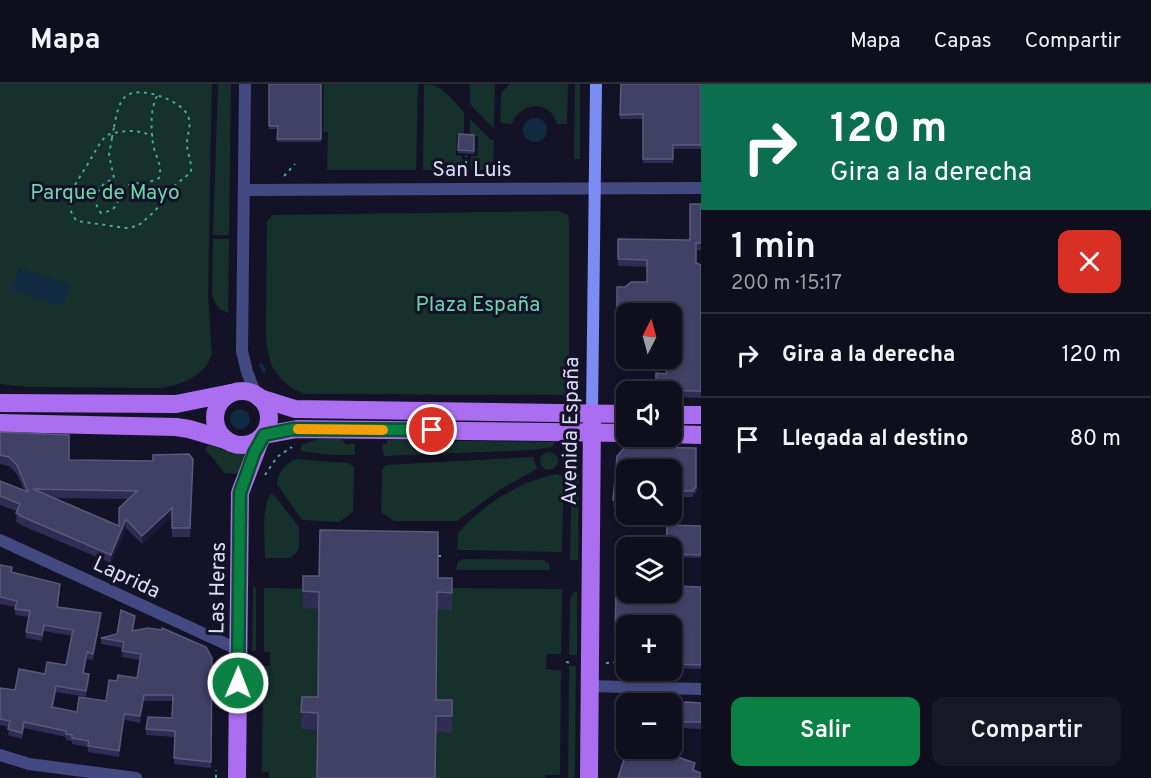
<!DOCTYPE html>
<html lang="es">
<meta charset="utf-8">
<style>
:root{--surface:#0e0e1d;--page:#171726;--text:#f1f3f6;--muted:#9b9ca4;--line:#2e2e3b;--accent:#0b8043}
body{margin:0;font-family:Overpass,sans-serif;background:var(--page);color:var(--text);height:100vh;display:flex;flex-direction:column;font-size:22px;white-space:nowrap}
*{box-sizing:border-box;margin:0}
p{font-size:20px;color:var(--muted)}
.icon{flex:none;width:33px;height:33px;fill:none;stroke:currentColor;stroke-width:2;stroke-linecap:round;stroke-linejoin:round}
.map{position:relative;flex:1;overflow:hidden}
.side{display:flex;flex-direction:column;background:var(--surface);width:450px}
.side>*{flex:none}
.top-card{background:#0b6e4f;color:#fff;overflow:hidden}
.needle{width:39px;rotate:6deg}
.controls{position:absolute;left:616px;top:219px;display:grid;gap:12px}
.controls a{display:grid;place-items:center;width:66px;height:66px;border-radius:12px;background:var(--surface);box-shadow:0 3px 9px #0003,0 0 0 2px var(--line);font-size:30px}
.pin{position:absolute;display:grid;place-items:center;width:51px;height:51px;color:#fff;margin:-26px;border:3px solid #fff;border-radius:50%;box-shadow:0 2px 6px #0007}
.me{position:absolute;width:66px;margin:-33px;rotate:1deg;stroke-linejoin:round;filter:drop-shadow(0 0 4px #0008)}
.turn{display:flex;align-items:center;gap:21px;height:126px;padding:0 30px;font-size:27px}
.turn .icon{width:78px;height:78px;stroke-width:2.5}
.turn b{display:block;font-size:42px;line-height:51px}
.round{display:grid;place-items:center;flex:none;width:63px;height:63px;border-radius:12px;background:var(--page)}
.overview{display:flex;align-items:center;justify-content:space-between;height:102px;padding:0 30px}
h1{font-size:36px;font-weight:600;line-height:45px}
.action{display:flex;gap:12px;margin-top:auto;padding:12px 30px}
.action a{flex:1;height:69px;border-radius:12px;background:var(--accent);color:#fff;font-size:24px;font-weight:600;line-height:69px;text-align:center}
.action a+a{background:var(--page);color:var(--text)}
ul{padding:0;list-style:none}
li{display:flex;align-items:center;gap:18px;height:84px;padding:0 30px;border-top:2px solid var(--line)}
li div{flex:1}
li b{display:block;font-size:22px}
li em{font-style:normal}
header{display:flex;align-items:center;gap:36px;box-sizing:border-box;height:84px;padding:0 30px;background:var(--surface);border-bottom:2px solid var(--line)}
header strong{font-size:28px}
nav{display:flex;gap:33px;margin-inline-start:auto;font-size:21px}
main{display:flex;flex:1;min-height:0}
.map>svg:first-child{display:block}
</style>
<header>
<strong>Mapa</strong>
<nav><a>Mapa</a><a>Capas</a><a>Compartir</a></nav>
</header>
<main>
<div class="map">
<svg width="701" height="694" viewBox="0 0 701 694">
<rect width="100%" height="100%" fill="#131227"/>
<g fill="#16302b">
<path d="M0 0H212L208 210 212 270C205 292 183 300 162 304L26 303 0 300Z"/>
<polygon points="218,0 231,0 229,151 213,151"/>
<polygon points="324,0 418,0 416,86 327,86 328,48 323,48"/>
<path d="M424 0C443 0 452 16 464 28V51L457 52 456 71 462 72 461 86H423Z"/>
<polygon points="470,0 495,0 494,45 470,20"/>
<path d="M510 0H568L567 40H557C550 15 520 18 512 40L500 39 501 9Z"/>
<polygon points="575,0 580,0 580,75 574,75"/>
<polygon points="470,35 491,56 494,56 493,86 471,86 471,72 477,72 478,52 470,52"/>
<path d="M559 127 568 131 569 137V306L564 311 305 310C274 298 267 279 266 248L267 138 272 131Z"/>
<polygon points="213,155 229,155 228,229 218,224 212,212"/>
<polygon points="319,355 341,355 346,360 355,360 355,371 333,371 301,367 301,361"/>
<polygon points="388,356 555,358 552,363 533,366 384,372 382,360 386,360"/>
<polygon points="208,361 229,367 247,368 240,390 224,389 214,375 205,366"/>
<circle cx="549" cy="377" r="9"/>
<polygon points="533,373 537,385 501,405 457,437 394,437 381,428 382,386 386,381"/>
<path d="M297 375 348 379 354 383 353 428 339 438 302 436 277 400C277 389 286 378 297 375Z"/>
<polygon points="572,389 579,389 578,476 570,476"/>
<path d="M557 390 564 393 562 468 457 466 458 449C481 422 521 396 557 390Z"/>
<path d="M271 410 275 412 299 443V464L295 471 289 474H265C265 458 261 421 271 410Z"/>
<polygon points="463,475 544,476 549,480 550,486 456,486 458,478"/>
<polygon points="253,502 256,504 256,566 252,568"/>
<polygon points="264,504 319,505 317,694 269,694 269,688 262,688 263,582 270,582 270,568 264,568"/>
<polygon points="438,504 562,505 561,570 547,570 546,585 561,586 560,691 545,691 545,694 436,694 436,649 452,648 436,633"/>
<polygon points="577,507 577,571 569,571 570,515 574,508"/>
<polygon points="569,582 576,582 575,694 568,694"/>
</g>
<g fill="#102a42">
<circle cx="535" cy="46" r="12"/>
<polygon points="19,184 70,200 63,222 12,207"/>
<circle cx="240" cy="335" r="10"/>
</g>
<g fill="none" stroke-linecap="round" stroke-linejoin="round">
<polyline stroke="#102a42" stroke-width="4" points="261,281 264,287"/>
<g stroke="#3dae96" stroke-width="2" stroke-dasharray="3 4.5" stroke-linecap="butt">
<path d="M114 43C116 33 118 19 126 12 139 1 183 17 188 32 192 41 187 50 187 60 187 69 192 78 191 88L172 104 155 127 138 142 126 144 77 137C59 117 78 97 89 78 95 68 99 59 107 51 124 46 136 45 153 52"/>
<path d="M112 54 109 71 114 94C110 97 105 98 102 102 95 110 94 122 101 129 121 126 116 116 123 103 135 97 146 101 159 94 163 82 155 72 153 60 151 45 150 26 157 12"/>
<polyline points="466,80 466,72"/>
<polyline points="284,92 295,80"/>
<polyline points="265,391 277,373 292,363"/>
<polyline points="438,472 445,472"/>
<polyline points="566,578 573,579"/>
<polyline points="606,579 619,578 618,590"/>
<polyline points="216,694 216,686"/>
</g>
<g stroke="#424a81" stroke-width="12">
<polyline points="245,0 242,267 247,288 256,311"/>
<polyline points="244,106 701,104"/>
<polyline points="0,456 239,566"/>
<polyline points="590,602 701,605"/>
<polyline points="0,671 29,680 136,694"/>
</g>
<polyline stroke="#7c8cf2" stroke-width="12" points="592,330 596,0"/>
<g stroke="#ab6ef0" stroke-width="18">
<circle cx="242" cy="334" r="27"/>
<polyline points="260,314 295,325 627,330"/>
<polyline points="0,319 176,320 231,309"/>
<polyline points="672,331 701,331"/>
<polyline points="0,339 176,343 189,345 226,356"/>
<polyline points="672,350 701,351"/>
<polyline points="264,351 297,345 627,349"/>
<polyline points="237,694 240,409 261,354"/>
<polyline points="589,694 592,330"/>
</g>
<polyline stroke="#3dae96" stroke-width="2" stroke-dasharray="3 4.5" stroke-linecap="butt" points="112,54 114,43"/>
</g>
<g fill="#2f2d53" fill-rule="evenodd">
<polygon points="269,0 321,0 321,58 277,58 278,45 269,45"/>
<polygon points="621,0 701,0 701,65 673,65 673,79 643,79 643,35 620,35"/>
<polygon points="459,50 474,51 474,70 458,69"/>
<polygon points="701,120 701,166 696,166 696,179 701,181 701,314 672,313 672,308 656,308 656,289 666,290 672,230 627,230 627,257 617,257 617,203 625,203 647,198 647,183 618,182 618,155 690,156"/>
<path d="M0 348 69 376 153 377 193 375 190 453H172V432L142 460 126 444 111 479 23 442 16 438 17 427 0 421V397L24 406 17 390 9 382 0 380ZM53 414 128 415 119 442Z"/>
<polygon points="625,363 696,364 696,409 694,409 693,413 672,413 672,386 627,386 627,422 613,422 617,372"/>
<polygon points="701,442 701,474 672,473 672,464"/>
<polygon points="616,477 627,508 701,503 701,585 672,584 672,542 627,542 627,583 623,582 615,573"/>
<polygon points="0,481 12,488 60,506 58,523 101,535 93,576 87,575 84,589 89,597 86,613 56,608 53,623 77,628 106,617 117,597 137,594 140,576 122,573 123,564 101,560 101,554 117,550 135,538 133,547 212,574 211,684 174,680 175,653 146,651 146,645 172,634 173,617 144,617 140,639 125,636 124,638 119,673 88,668 88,663 72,660 72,657 66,656 66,653 24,644 22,655 8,651 9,643 0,641 0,604 15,606 66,581 72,552 44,547 42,557 26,554 26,548 29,533 15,531 15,523 0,520"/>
<polygon points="452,494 452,526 437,525 436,616 452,616 452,649 301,645 302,613 318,613 319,525 303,524 303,507"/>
<polygon points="701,619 701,645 681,644 671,671 695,685 695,687 625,671 615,668 616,625"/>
</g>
<g fill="#1c1a3a">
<polygon points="172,424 172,432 142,460 142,452"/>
<polygon points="126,435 126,444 111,479 111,471"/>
<polygon points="101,529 101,535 93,576 93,570"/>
<polygon points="87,568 87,575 83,595 83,589"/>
<polygon points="89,590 89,597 86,613 86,607"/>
<polygon points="144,611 144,617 140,639 140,632"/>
<polygon points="125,630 125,636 124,638 119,673 119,667 124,632"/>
<polygon points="681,638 681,644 669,677 669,670"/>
</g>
<g fill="#414065" stroke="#5a597c" stroke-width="1.5" fill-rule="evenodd">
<polygon points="269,0 321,0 321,55 277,55 278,42 269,42"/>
<polygon points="621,0 701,0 701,61 673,61 673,75 643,75 643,30 620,31"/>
<polygon points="459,50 474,51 474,67 458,66"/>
<polygon points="690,120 701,120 701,159 696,159 696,179 701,181 701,307 656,306 656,289 666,290 667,274 672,274 672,230 627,230 627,250 617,250 617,203 625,203 631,198 647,198 647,176 618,175 618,155 690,156"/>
<path d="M0 348 69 351V376L153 377V371L189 370 193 375 190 444H172V424L142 452 126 435 111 471 23 433 16 429 20 420 0 412V397L28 408 17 381 9 373 0 371ZM33 405 137 407 119 424V442Z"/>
<polygon points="625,363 696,364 696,404 694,404 693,407 672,407 672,386 627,386 627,417 613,416 617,372"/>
<polygon points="667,441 701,442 701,471 672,470 672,464 666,464"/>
<polygon points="320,446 438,448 438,494 452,494 452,509 437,508 436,616 452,616 452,632 436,632 435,694 317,694 318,629 301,628 302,613 318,613 319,508 303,507 303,492 319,492"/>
<polygon points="619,471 627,472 627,508 672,508 672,502 701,503 701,581 672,580 672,542 627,542 627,579 623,579 615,569 616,477 618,477"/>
<polygon points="0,481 12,483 11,488 60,500 57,523 101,529 93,570 87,568 83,589 89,590 86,607 56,602 52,623 77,628 79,613 106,617 109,596 117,597 118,591 137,594 141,570 122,567 124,558 101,554 117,550 121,526 135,532 132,547 148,544 162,546 162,544 206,563 212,574 211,678 174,674 175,647 146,645 148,633 172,634 173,611 144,611 140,632 125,630 124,632 119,667 88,662 89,657 72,654 72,651 66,650 66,647 24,638 22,649 8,645 10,637 0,635 0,604 15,606 19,585 45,590 47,578 66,581 73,546 44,541 42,551 26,548 30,527 15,525 17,517 0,513"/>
<polygon points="670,616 676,621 686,618 701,619 701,638 681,638 672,663 672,620 627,620 627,664 671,664 669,670 695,679 693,686 701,689 701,694 618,694 627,665 615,661 616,625 622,618 666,619"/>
</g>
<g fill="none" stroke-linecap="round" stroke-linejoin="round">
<g stroke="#07532c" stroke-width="15">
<polyline id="route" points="238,599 240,409 254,369 264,351 293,345 432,346"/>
</g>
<use href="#route" stroke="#0b8043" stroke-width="10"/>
<polyline stroke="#f59e0b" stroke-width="10" points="298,345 383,346"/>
</g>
<g text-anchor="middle" stroke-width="6" stroke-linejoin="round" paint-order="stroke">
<g font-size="21" fill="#dbddfb" stroke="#131227">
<text x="472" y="92">San Luis</text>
<text transform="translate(570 347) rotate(-89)" y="7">Avenida España</text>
<text transform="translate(127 493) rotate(25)" y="7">Laprida</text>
<text transform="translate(217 504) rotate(-89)" y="7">Las Heras</text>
</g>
<g font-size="21" fill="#6ed5ab" stroke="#131227">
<text x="105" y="115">Parque de Mayo</text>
<text x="478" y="227">Plaza España</text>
</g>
</g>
</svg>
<div class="controls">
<a><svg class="needle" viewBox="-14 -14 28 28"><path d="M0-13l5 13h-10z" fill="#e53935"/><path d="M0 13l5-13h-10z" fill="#9b9ca4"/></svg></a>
<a><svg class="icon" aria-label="sound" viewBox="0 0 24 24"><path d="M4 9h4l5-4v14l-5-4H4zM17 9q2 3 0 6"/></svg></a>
<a><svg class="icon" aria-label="search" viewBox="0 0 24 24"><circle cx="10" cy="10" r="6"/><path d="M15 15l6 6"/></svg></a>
<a><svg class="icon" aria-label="layers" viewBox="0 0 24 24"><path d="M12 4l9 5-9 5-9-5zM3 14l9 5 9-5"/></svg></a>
<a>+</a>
<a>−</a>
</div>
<div class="pin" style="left:432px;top:346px;background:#d93025"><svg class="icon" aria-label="arrive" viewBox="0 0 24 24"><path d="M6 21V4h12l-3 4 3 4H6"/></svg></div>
<svg class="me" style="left:238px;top:599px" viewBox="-20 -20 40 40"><circle r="17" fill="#0b8043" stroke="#fff" stroke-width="3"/><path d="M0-11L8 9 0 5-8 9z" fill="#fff"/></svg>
</div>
<section class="side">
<div class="top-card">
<div class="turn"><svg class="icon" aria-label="right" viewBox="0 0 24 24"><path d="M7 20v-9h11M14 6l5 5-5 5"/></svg><div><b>120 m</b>Gira a la derecha</div></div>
</div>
<div class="overview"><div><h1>1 min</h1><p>200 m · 15:17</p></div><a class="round" style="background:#d93025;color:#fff"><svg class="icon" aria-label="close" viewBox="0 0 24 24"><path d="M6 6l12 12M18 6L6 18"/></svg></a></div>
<ul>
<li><svg class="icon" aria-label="right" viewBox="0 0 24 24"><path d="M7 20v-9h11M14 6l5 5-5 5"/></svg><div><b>Gira a la derecha</b></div><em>120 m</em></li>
<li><svg class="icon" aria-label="arrive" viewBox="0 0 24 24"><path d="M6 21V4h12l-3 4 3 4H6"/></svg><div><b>Llegada al destino</b></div><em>80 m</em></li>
</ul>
<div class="action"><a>Salir</a><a>Compartir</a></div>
</section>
</main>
